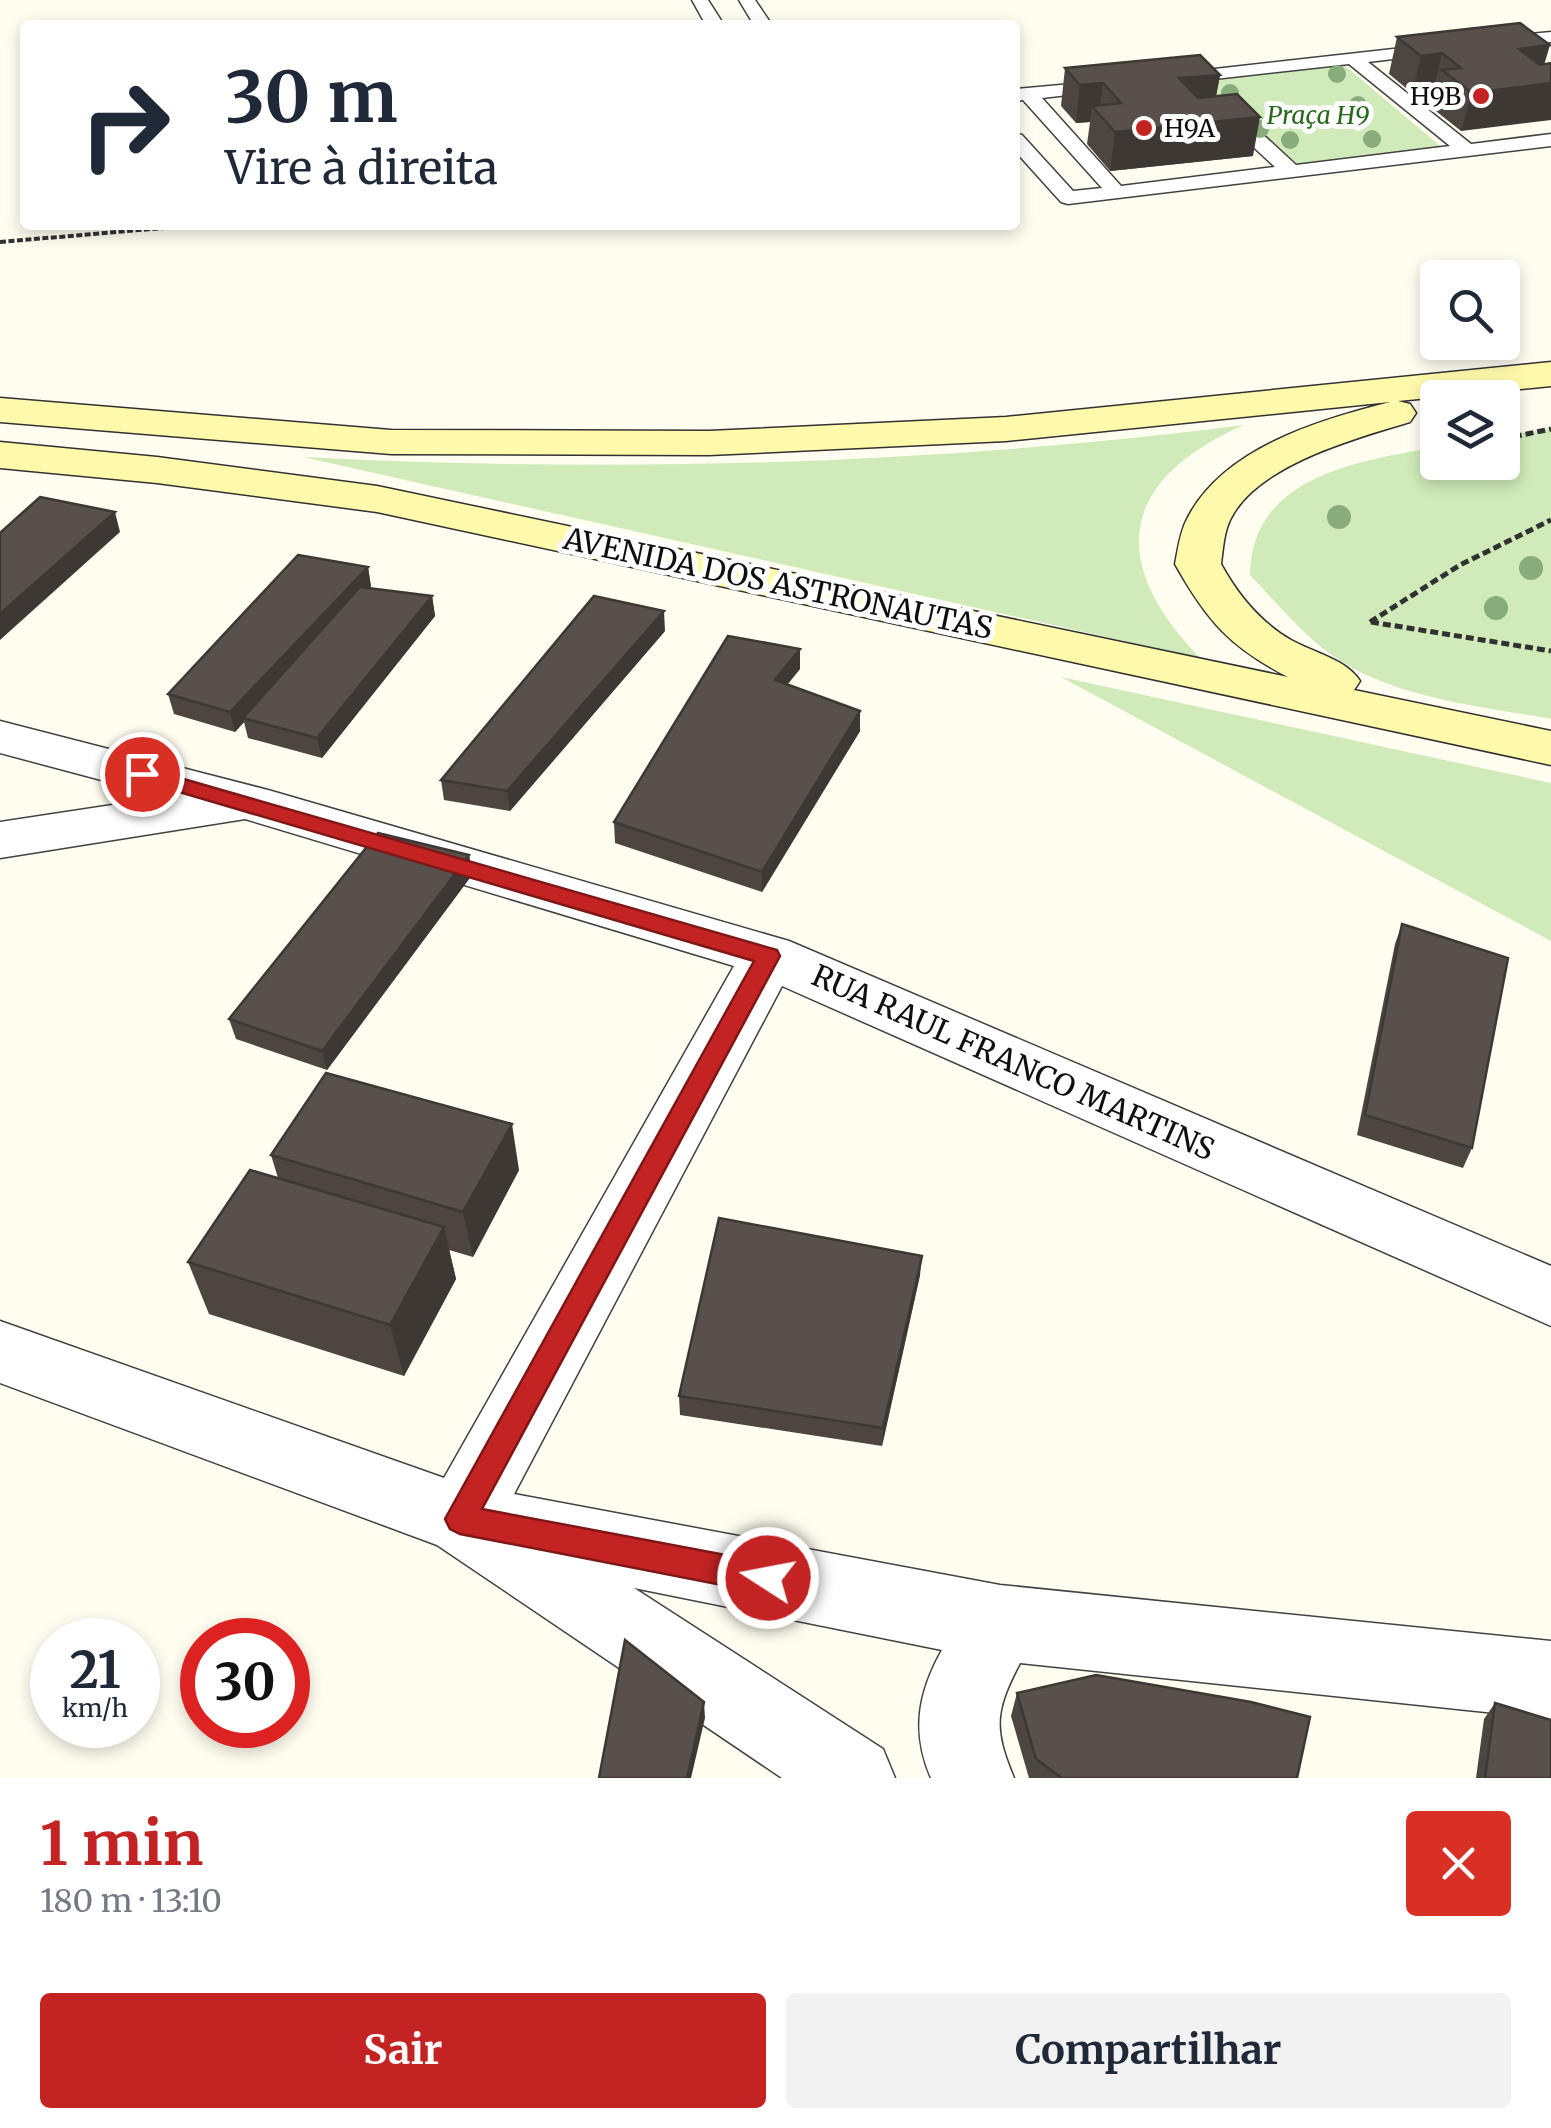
<!DOCTYPE html>
<html lang="pt">
<meta charset="utf-8">
<style>
:root{--surface:#fff;--page:#f2f2f3;--text:#1f2937;--muted:#747a83;--accent:#c32323}
body{margin:0;font-family:Merriweather,serif;background:var(--page);color:var(--text);height:100vh;display:flex;flex-direction:column;font-size:38px;white-space:nowrap}
*{box-sizing:border-box;margin:0}
p{font-size:32px;color:var(--muted)}
.icon{flex:none;width:55px;height:55px;fill:none;stroke:currentColor;stroke-width:2;stroke-linecap:round;stroke-linejoin:round}
.map{position:relative;height:1778px;overflow:hidden}
.sheet{display:flex;flex-direction:column;background:var(--surface);flex:1}
.sheet>*{flex:none}
.guide{position:absolute;left:20px;top:20px;width:1000px;height:210px;border-radius:10px;box-shadow:0 5px 15px #0003;background:#fff;color:var(--text);overflow:hidden}
.fabs{position:absolute;left:1420px;top:260px;display:grid;gap:20px}
.fabs a{display:grid;place-items:center;width:100px;height:100px;border-radius:10px;background:var(--surface);box-shadow:0 5px 15px #0003;font-size:50px}
.speed{position:absolute;left:30px;top:1618px;display:flex;gap:20px;font-size:50px;font-weight:700;text-align:center}
.speed>*{display:grid;place-content:center;width:130px;height:130px;border-radius:50%;background:var(--surface);box-shadow:0 5px 15px #0003;line-height:1}
.speed small{font-size:25px;font-weight:400}
.speed .limit{border:15px solid #d22;background:#fff;color:#111}
.pin{position:absolute;display:grid;place-items:center;width:85px;height:85px;color:#fff;margin:-42px;border:5px solid #fff;border-radius:50%;box-shadow:0 2px 10px #0007}
.me{position:absolute;width:110px;margin:-55px;rotate:281deg;stroke-linejoin:round;filter:drop-shadow(0 0 8px #0008)}
.turn{display:flex;align-items:center;gap:35px;height:210px;padding:0 40px;font-size:45px}
.turn .icon{width:130px;height:130px;stroke-width:2.5}
.turn b{display:block;font-size:70px;line-height:85px}
.round{display:grid;place-items:center;flex:none;width:105px;height:105px;border-radius:10px;background:var(--page)}
.head{display:flex;align-items:center;justify-content:space-between;height:170px;padding:0 40px}
h1{font-size:60px;font-weight:700;line-height:75px;color:var(--accent)}
.cta{display:flex;gap:20px;margin-top:auto;padding:20px 40px}
.cta a{flex:1;height:115px;border-radius:10px;background:var(--accent);color:#fff;font-size:40px;font-weight:700;line-height:115px;text-align:center}
.cta a+a{background:var(--page);color:var(--text)}
.map>svg:first-child{display:block}
</style>
<div class="map">
<svg width="1551" height="1778" viewBox="0 0 1551 1778">
<rect width="100%" height="100%" fill="#fffdf0"/>
<g fill="#d0ebb9">
<polygon points="1337,59 1451,155 1282,174 1186,74"/>
<path d="M1244 425C1119 480 1107 562 1200 658L303 457C619 473 930 465 1244 425Z"/>
<path d="M1551 428V719C1474 705 1377 697 1315 642 1292 622 1271 597 1250 575 1251 475 1360 461 1437 447L1438 462H1502L1503 436Z"/>
<polygon points="1061,677 1551,783 1551,941"/>
</g>
<g fill="none" stroke-linecap="round" stroke-linejoin="round">
<g stroke="#424242" stroke-width="3">
<g id="lane">
<polygon points="692,0 708,0 724,25 706,25"/>
<polygon points="739,0 755,0 772,25 754,25"/>
<polygon points="1551,32 1551,42 1497,47 1488,42 1497,37"/>
<polygon points="1438,44 1444,45 1444,53 1368,62 1471,144 1551,134 1551,146 1068,204 1061,202 1015,151 1015,133 1022,135 1073,191 1102,188 1023,100 1015,101 1015,89 1105,81 1111,82 1111,90 1042,98 1121,186 1275,167 1219,115 1217,111 1226,105 1233,107 1296,165 1450,146 1349,64 1179,83 1170,78 1179,73"/>
</g>
</g>
<g stroke="#424242" stroke-width="3">
<path id="street" d="M0 721 268 790 789 941 1551 1266V1326L782 986 514 1494 1000 1585 1551 1641V1719L1020 1663C995 1711 993 1728 1014 1778H931C911 1732 918 1693 942 1650L634 1588 883 1749 895 1778H782L437 1545 0 1383V1321L444 1478 734 966 245 819 0 858V822L165 797 0 753Z"/>
</g>
<g stroke="#313131" stroke-width="3">
<path id="secondary" d="M1551 362V386L1398 401 1410 404 1416 413 1410 422C1357 438 1259 464 1231 518 1224 531 1223 549 1221 564 1238 595 1260 622 1291 640 1314 653 1346 659 1360 681L1354 690 1551 731V765L377 512 157 483 0 468V442L157 457 377 486 1288 677C1230 647 1207 621 1175 564 1178 549 1180 532 1187 519 1223 448 1319 420 1390 402L1006 441 709 455 391 454 0 422V398L391 430 709 431 1006 417Z"/>
</g>
<polyline stroke="#313131" stroke-width="4" stroke-dasharray="6 2.5" stroke-linecap="butt" points="0,242 198,225"/>
<g stroke="#313131" stroke-width="5" stroke-dasharray="8 4" stroke-linecap="butt">
<polyline points="1502,439 1551,429"/>
<polyline points="1370,622 1460,565 1551,520"/>
<polyline points="1371,622 1551,651"/>
</g>
<use href="#lane" fill="#fff" fill-rule="evenodd"/>
<use href="#street" fill="#fff" fill-rule="evenodd"/>
<use href="#secondary" fill="#fffaab" fill-rule="evenodd"/>
</g>
<g fill="#89ac7c">
<circle cx="1337" cy="74" r="9"/>
<circle cx="1230" cy="93" r="9"/>
<circle cx="1358" cy="105" r="9"/>
<circle cx="1260" cy="129" r="9"/>
<circle cx="1372" cy="139" r="9"/>
<circle cx="1290" cy="140" r="9"/>
<circle cx="1339" cy="517" r="12"/>
<circle cx="1531" cy="568" r="12"/>
<circle cx="1496" cy="608" r="12"/>
</g>
<g fill="#4c4540">
<polygon points="1397,37 1550,45 1461,131 1432,108 1436,93 1433,91 1412,93 1389,74"/>
<polygon points="1065,68 1220,75 1216,96 1253,156 1110,171 1087,144 1090,122 1076,123 1061,106"/>
<polygon points="368,567 371,587 370,588 432,596 435,616 322,758 248,738 244,722 235,732 174,714 168,694"/>
<polygon points="665,631 510,811 444,800 441,780"/>
<polygon points="800,669 787,684 860,711 860,731 762,892 615,843 614,822"/>
<polygon points="469,855 472,875 327,1070 236,1039 229,1019"/>
<polygon points="1402,924 1472,1148 1463,1168 1357,1135 1395,944"/>
<polygon points="271,1155 519,1170 473,1257 449,1250 456,1279 404,1376 209,1314 188,1262 278,1178"/>
<polygon points="920,1275 882,1446 680,1415 679,1396"/>
<polygon points="1017,1693 1297,1778 1029,1778 1011,1716"/>
<polygon points="1495,1703 1551,1778 1476,1778 1484,1719"/>
</g>
<g fill="#3e3834">
<polygon points="1550,45 1539,82 1519,49"/>
<polygon points="1442,53 1433,91 1412,93 1421,56"/>
<polygon points="1220,75 1213,112 1179,78"/>
<polygon points="1103,83 1099,114 1092,106 1090,122 1076,123 1080,85"/>
<polygon points="1551,83 1551,120 1461,131 1472,93"/>
<polygon points="1260,117 1253,156 1110,171 1115,132"/>
<polygon points="115,512 120,532 0,640 0,614"/>
<polygon points="368,567 371,587 247,719 243,718 244,722 235,732 230,712"/>
<polygon points="432,596 435,616 322,758 317,738"/>
<polygon points="664,611 665,631 510,811 507,791"/>
<polygon points="800,649 800,669 775,700 775,680"/>
<polygon points="860,711 860,731 762,892 762,872"/>
<polygon points="469,855 472,875 327,1070 322,1051"/>
<polygon points="512,1124 519,1170 473,1257 463,1212"/>
<polygon points="444,1227 456,1279 404,1376 390,1325"/>
<polygon points="922,1256 920,1275 882,1446 883,1428"/>
<polygon points="704,1702 705,1718 691,1778 687,1778"/>
</g>
<g fill="#58504b" stroke="#3e3834" stroke-width="2.5">
<polygon points="1520,23 1550,45 1519,49 1540,65 1551,63 1551,83 1472,93 1442,70 1461,68 1442,53 1421,56 1397,37"/>
<polygon points="1200,55 1220,75 1179,78 1198,98 1237,94 1260,117 1115,132 1092,106 1121,103 1103,83 1080,85 1065,68"/>
<polygon points="40,497 115,512 0,614 0,533"/>
<polygon points="298,555 368,567 230,712 168,694"/>
<polygon points="360,587 432,596 317,738 243,718"/>
<polygon points="594,596 664,611 507,791 441,780"/>
<polygon points="728,636 800,649 775,680 860,711 762,872 614,822"/>
<polygon points="378,833 469,855 322,1051 229,1019"/>
<polygon points="1402,924 1508,958 1472,1148 1365,1115"/>
<polygon points="326,1073 512,1124 463,1212 271,1155"/>
<polygon points="250,1170 444,1227 390,1325 188,1262"/>
<polygon points="719,1218 922,1256 883,1428 679,1396"/>
<polygon points="625,1640 704,1702 687,1778 599,1778"/>
<polygon points="1096,1675 1251,1702 1310,1717 1297,1778 1062,1778 1036,1759 1017,1693"/>
<polygon points="1495,1703 1551,1720 1551,1778 1485,1778"/>
</g>
<polygon fill="#c32323" stroke="#7f1717" stroke-width="2.5" points="142,767 777,950 780,956 482,1509 768,1563 780,1568 784,1578 780,1589 768,1594 460,1534 450,1529 445,1519 754,961 135,779 132,774 135,769"/>
<g fill="#c32323" stroke="#fff" stroke-width="4">
<circle cx="1481" cy="96" r="10"/>
<circle cx="1144" cy="128" r="10"/>
</g>
<g text-anchor="middle" stroke-width="10" stroke-linejoin="round" paint-order="stroke">
<g font-size="25" fill="#0f0f0f" stroke="#fff" text-anchor="end">
<text x="1461" y="105">H9B</text>
<text x="1164" y="137" text-anchor="start">H9A</text>
</g>
<g font-size="25" font-style="italic" fill="#29691d" stroke="#fff">
<text x="1318" y="124">Praça H9</text>
</g>
<g font-size="30" fill="#0f0f0f" stroke="#fff">
<text transform="translate(778 584) rotate(12)" y="10">AVENIDA DOS ASTRONAUTAS</text>
<text transform="translate(1013 1063) rotate(24)" y="10">RUA RAUL FRANCO MARTINS</text>
</g>
</g>
</svg>
<div class="fabs">
<a><svg class="icon" aria-label="search" viewBox="0 0 24 24"><circle cx="10" cy="10" r="6"/><path d="M15 15l6 6"/></svg></a>
<a><svg class="icon" aria-label="layers" viewBox="0 0 24 24"><path d="M12 4l9 5-9 5-9-5zM3 14l9 5 9-5"/></svg></a>
</div>
<div class="speed"><div>21<small>km/h</small></div><div class="limit">30</div></div>
<div class="pin" style="left:142px;top:774px;background:#d93025"><svg class="icon" aria-label="arrive" viewBox="0 0 24 24"><path d="M6 21V4h12l-3 4 3 4H6"/></svg></div>
<svg class="me" style="left:768px;top:1578px" viewBox="-20 -20 40 40"><circle r="17" fill="#c32323" stroke="#fff" stroke-width="3"/><path d="M0-11L8 9 0 5-8 9z" fill="#fff"/></svg>
<div class="guide">
<div class="turn"><svg class="icon" aria-label="right" viewBox="0 0 24 24"><path d="M7 20v-9h11M14 6l5 5-5 5"/></svg><div><b>30 m</b>Vire à direita</div></div>
</div>
</div>
<section class="sheet">
<div class="head"><div><h1>1 min</h1><p>180 m · 13:10</p></div><a class="round" style="background:#d93025;color:#fff"><svg class="icon" aria-label="close" viewBox="0 0 24 24"><path d="M6 6l12 12M18 6L6 18"/></svg></a></div>
<div class="cta"><a>Sair</a><a>Compartilhar</a></div>
</section>
